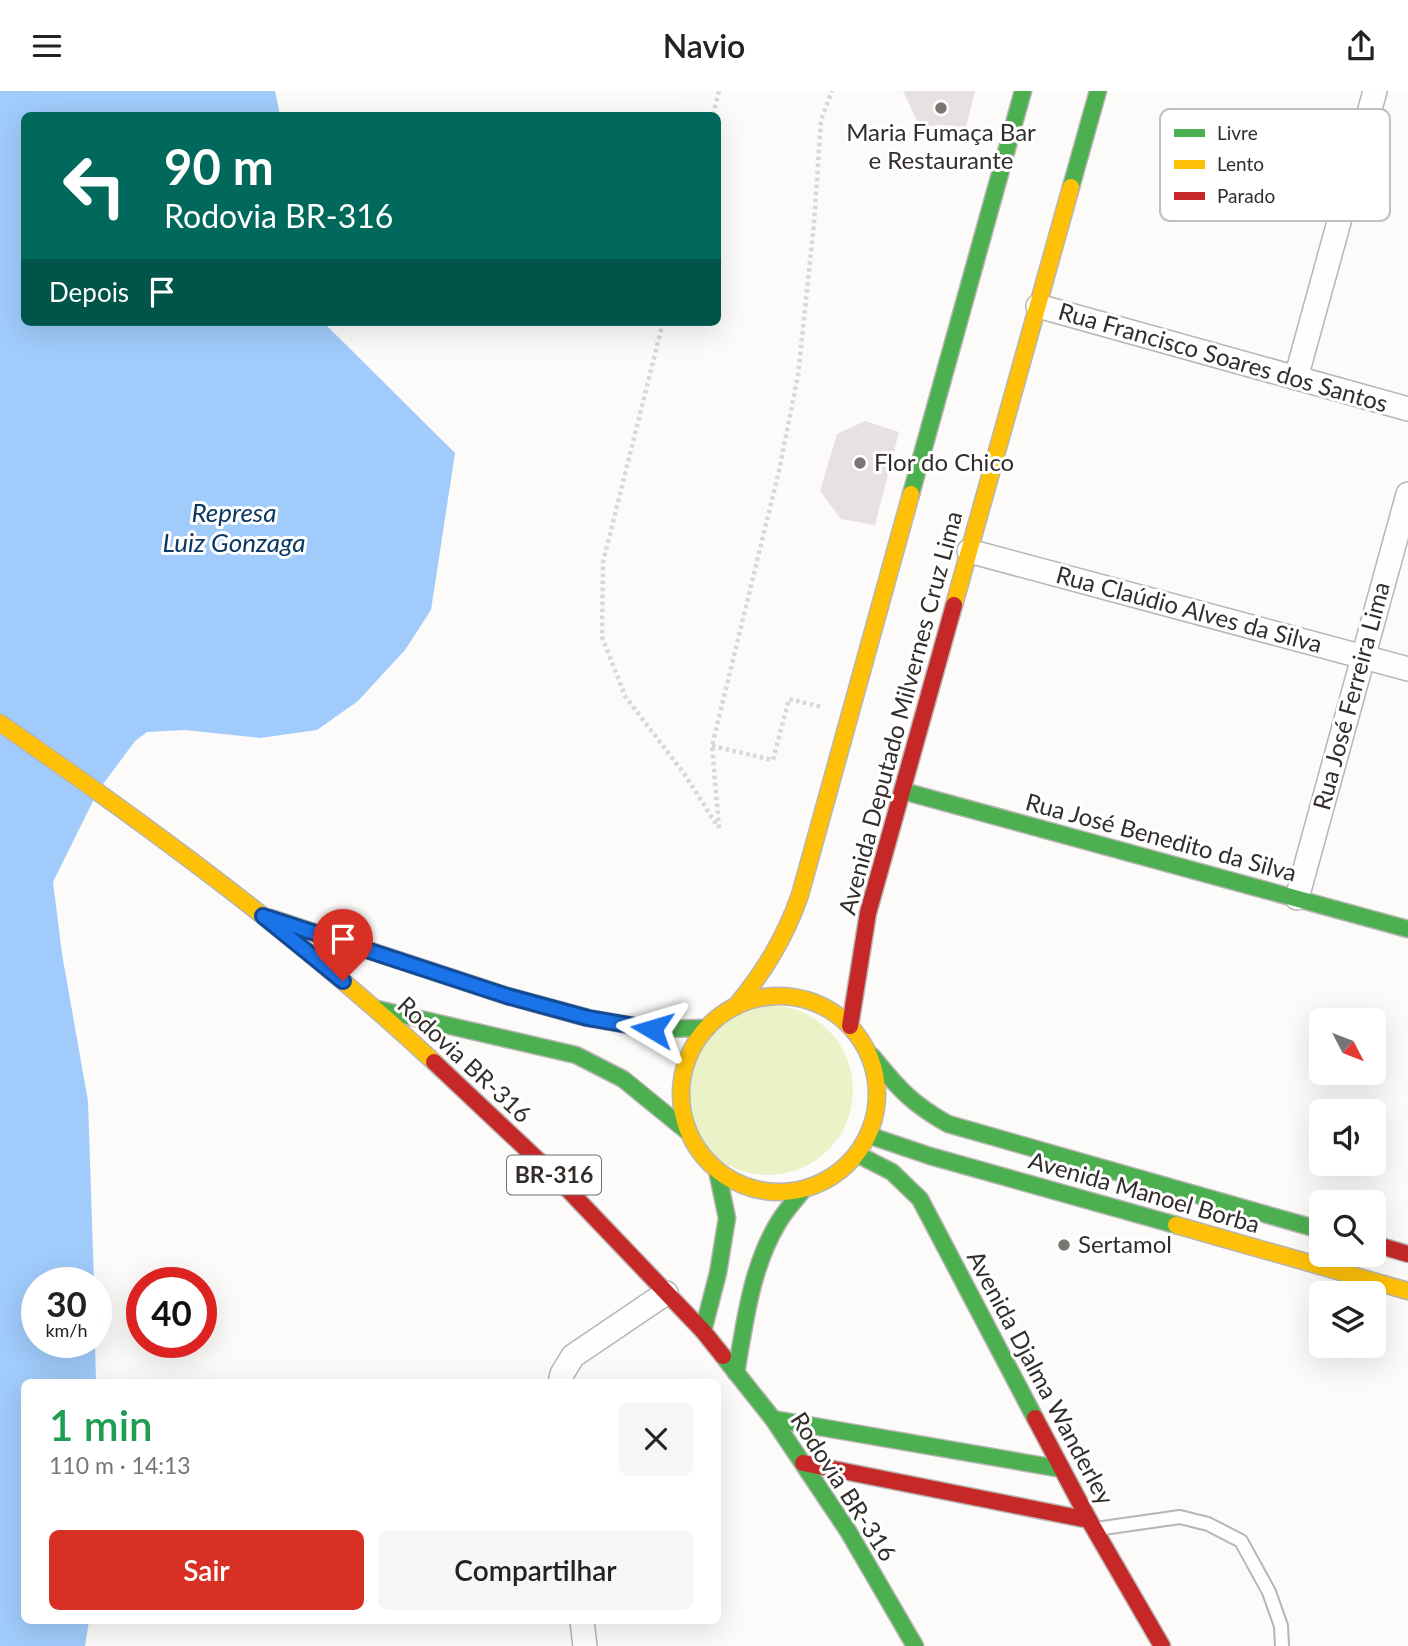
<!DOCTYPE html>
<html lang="pt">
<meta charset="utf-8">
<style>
:root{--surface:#fff;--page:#f6f6f6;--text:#222;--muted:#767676;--accent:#d93025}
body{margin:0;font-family:Lato,sans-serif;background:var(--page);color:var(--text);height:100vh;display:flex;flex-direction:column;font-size:26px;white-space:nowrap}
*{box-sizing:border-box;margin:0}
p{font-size:23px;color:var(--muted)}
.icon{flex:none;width:38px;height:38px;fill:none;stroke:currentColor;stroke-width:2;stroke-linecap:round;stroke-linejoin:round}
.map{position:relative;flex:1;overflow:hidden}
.drawer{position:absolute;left:21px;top:1288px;width:700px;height:245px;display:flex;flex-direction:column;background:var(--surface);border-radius:10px;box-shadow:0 7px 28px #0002}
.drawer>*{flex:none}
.hud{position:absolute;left:21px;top:21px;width:700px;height:214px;border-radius:10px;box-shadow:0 7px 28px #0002;background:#00695c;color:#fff;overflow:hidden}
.needle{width:46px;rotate:132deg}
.buttons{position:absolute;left:1309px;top:917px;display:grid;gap:14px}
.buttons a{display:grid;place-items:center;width:77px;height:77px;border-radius:10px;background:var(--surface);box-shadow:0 7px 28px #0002;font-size:35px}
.speed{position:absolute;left:21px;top:1176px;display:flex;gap:14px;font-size:35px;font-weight:700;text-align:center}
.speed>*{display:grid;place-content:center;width:91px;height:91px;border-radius:50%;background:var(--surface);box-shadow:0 7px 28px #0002;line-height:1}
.speed small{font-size:18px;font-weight:400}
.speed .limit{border:10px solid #d22;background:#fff;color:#111}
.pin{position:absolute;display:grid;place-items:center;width:60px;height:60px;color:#fff;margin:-72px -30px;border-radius:50% 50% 50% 0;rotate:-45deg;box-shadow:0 0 7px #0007}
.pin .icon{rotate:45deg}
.me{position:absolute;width:77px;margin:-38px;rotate:277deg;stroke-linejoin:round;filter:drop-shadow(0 0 5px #0008)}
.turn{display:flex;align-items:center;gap:24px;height:147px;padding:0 28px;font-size:32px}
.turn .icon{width:91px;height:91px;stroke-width:2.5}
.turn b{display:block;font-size:49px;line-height:60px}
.then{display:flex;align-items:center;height:66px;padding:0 28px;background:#0003;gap:14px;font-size:26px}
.round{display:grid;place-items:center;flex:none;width:74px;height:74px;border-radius:10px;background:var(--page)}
.overview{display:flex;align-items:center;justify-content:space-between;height:119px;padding:0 28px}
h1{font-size:42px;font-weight:600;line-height:52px;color:#1e9e55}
.primary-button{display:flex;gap:14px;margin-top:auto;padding:14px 28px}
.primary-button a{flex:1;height:80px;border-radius:10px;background:var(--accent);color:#fff;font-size:28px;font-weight:600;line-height:80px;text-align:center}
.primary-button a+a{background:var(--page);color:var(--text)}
header{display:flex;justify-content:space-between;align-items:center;height:91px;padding:0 28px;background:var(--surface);font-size:32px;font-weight:600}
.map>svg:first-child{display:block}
</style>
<header><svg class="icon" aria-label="menu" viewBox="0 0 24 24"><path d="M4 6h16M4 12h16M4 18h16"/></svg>Navio<svg class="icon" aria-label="share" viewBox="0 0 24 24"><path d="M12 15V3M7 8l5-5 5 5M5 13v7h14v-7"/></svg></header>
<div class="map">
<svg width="1408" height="1555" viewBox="0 0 1408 1555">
<rect width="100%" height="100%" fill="#fcfbfa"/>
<circle fill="#ecf2c7" cx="768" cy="999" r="85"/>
<polygon fill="#a0cbfa" points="0,0 275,0 280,24 24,24 24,231 323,231 455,362 431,519 405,559 358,610 317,639 260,647 185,639 147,641 135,650 98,700 53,791 62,863 88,1010 94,1192 37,1192 37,1251 95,1251 96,1291 24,1292 24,1530 89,1530 85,1555 0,1555"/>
<g fill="#e7e2e1">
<polygon points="903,0 975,0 966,36 943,34 920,36"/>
<polygon points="865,330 899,341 875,434 841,428 820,400 837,343"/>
</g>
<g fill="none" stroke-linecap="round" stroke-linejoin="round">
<g stroke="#b8b5b2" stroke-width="16">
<polyline id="lane" points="1096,1438 1180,1426 1208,1433 1241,1450 1269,1501 1281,1535 1282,1555"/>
</g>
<g stroke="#b8b5b2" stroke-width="26">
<g id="street">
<polyline points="1038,215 1408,318"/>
<polyline points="1296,287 1375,0"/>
<polyline points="969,460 1408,578"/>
<polyline points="1297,807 1408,403"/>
<polyline points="560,1292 562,1283 573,1265 666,1202"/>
<polyline points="582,1530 585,1555"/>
</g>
</g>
<g stroke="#b8b5b2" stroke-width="19">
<g id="fast">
<polyline points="1071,96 1098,0"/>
<polyline points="911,403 1023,0"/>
<polyline points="903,700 1408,838"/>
<polyline points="271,827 507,905 588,927 651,938 707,937"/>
<polyline points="377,918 576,964 623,988 688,1041"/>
<path d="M872 965C898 997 912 1013 948 1033L1321 1139"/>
<polyline points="868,1044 930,1065 1176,1134"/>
<polyline points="857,1063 892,1081 920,1108 1035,1327"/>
<polyline points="703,1240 718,1182 727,1127 717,1079"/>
<polyline points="723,1265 773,1328 848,1440 915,1555"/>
<path d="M736 1282C745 1231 751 1177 778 1132 785 1120 795 1109 804 1098"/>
<polyline points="773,1328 1062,1378"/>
</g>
</g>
<g stroke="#b8b5b2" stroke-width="19">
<g id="slow">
<polyline points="954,514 1071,96"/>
<path d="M0 632C151 737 300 846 434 971"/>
<circle cx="779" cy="1003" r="98"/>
<path d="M735 916C764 881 785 847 800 804L911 403"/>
<polyline points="1176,1134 1408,1200"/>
</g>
</g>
<g stroke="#b8b5b2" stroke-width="19">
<g id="jam">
<polyline points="850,935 868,822 954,514"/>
<polyline points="434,971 556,1086 703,1240 723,1265"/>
<polyline points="1374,1153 1408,1163"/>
<polyline points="1035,1327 1089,1429 1162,1555"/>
<polyline points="803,1372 1089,1429"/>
</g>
</g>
<g stroke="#d8d8d8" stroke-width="4.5" stroke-dasharray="3.5 3.5" stroke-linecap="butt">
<polyline points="713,24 719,0"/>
<polyline points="663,231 603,471 602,546 625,605 685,684 718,736"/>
<polyline points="712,655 773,669 789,608 822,616"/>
<polyline points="719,737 712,655 779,380 798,284 814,133 821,29 832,0"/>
</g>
<use href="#lane" stroke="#fffefe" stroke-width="12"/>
<use href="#street" stroke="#fffefe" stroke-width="23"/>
<use href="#fast" stroke="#4caf50" stroke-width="16"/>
<use href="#slow" stroke="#ffc107" stroke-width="16"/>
<use href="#jam" stroke="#c62828" stroke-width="16"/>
</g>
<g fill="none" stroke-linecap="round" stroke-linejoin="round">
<g stroke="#114b97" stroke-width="18">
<polyline id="route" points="343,890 263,825 507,905 588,927 652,938"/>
</g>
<use href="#route" stroke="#1a73e8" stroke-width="12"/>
</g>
<g fill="#7a7673" stroke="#fff" stroke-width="2.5">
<circle cx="941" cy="17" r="7"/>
<circle cx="860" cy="372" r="7"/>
<circle cx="1064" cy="1154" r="7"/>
</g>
<g text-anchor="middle" stroke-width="6" stroke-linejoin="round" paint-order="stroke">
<rect fill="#fff" stroke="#716d6b" stroke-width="2" x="507" y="1064.5" width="94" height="39" rx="5"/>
<g font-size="23" font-weight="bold" fill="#342e2b">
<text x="554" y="1092">BR-316</text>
</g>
<g font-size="24" fill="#342e2b" stroke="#fff" text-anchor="start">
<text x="941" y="50" text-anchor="middle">Maria Fumaça Bar<tspan x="941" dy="28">e Restaurante</tspan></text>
<text x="874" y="380">Flor do Chico</text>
<text x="1078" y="1162">Sertamol</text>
</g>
<g font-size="24" fill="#342e2b" stroke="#fff">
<text transform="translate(1223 267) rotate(16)" y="8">Rua Francisco Soares dos Santos</text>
<text transform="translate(1189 519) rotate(15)" y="8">Rua Claúdio Alves da Silva</text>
<text transform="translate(1352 605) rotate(-75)" y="8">Rua José Ferreira Lima</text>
<text transform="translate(901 622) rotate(-75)" y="8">Avenida Deputado Milvernes Cruz Lima</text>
<text transform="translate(1161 747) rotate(15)" y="8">Rua José Benedito da Silva</text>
<text transform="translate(464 969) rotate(43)" y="8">Rodovia BR-316</text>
<text transform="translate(1144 1102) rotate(16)" y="8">Avenida Manoel Borba</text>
<text transform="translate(1040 1287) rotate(62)" y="8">Avenida Djalma Wanderley</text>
<text transform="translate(843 1396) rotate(57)" y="8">Rodovia BR-316</text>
</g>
<g font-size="26" font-style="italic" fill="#0c3964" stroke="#fff">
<text x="234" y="431">Represa<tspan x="234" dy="30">Luiz Gonzaga</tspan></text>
</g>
</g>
<rect x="1160" y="18" width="230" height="112" rx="10" fill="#fff" stroke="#c2c0bf" stroke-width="2"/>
<rect x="1174" y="38" width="31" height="8" fill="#4caf50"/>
<rect x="1174" y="69" width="31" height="9" fill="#ffc107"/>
<rect x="1174" y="101" width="31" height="8" fill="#c62828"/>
<g font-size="19" fill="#342e2b">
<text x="1217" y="49">Livre</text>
<text x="1217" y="80">Lento</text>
<text x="1217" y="112">Parado</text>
</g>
</svg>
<div class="buttons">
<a><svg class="needle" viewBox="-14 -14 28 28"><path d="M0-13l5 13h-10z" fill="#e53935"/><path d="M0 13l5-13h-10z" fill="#767676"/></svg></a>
<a><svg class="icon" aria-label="sound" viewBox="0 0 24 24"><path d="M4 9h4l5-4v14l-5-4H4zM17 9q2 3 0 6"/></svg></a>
<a><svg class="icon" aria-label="search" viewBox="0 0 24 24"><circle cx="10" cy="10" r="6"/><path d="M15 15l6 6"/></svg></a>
<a><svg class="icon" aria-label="layers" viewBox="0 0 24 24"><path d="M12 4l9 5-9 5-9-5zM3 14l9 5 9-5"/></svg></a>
</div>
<div class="speed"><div>30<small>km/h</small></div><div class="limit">40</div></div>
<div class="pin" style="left:343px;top:890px;background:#d93025"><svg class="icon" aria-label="arrive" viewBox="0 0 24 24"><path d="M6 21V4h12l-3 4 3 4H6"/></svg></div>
<svg class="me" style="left:652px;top:938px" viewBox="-20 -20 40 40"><path d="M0-17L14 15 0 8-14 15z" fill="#1a73e8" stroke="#fff" stroke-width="4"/></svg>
<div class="hud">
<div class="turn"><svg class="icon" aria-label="left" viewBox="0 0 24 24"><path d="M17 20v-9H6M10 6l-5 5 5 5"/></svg><div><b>90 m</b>Rodovia BR-316</div></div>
<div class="then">Depois<svg class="icon" aria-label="arrive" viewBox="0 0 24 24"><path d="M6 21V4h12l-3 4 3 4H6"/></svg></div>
</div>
<section class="drawer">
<div class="overview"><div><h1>1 min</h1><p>110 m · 14:13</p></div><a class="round"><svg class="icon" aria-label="close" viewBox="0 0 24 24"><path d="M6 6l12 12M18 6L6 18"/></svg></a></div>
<div class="primary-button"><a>Sair</a><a>Compartilhar</a></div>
</section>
</div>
